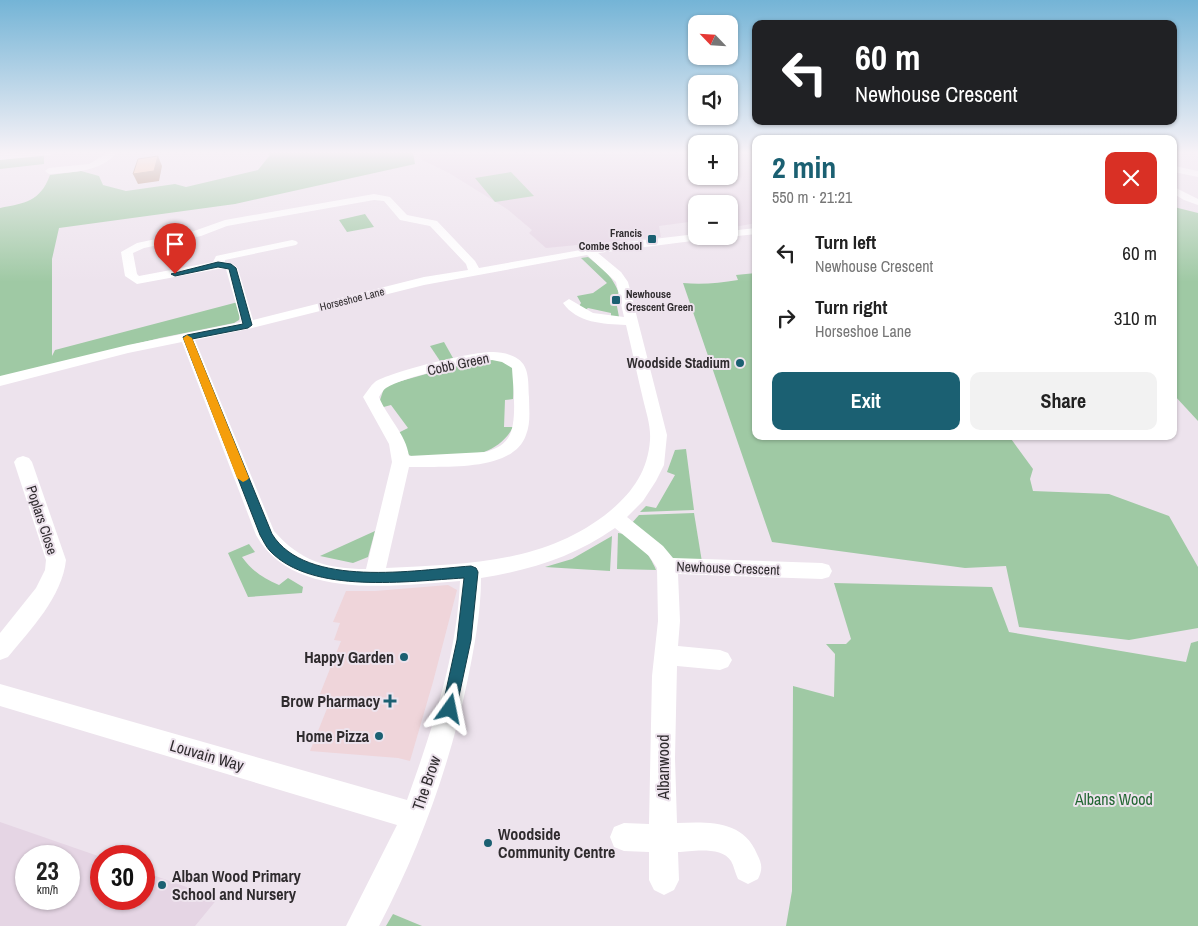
<!DOCTYPE html>
<meta charset="utf-8">
<style>
:root{--surface:#fff;--page:#f2f2f2;--text:#222;--muted:#767676;--accent:#1b6072}
body{margin:0;font-family:"Archivo Narrow",sans-serif;background:var(--page);color:var(--text);height:100vh;display:flex;flex-direction:column;font-size:19px;white-space:nowrap}
*{box-sizing:border-box;margin:0}
p{font-size:16px;color:var(--muted)}
.icon{flex:none;width:28px;height:28px;fill:none;stroke:currentColor;stroke-width:2;stroke-linecap:round;stroke-linejoin:round}
.map{position:relative;flex:1;overflow:hidden}
.details{position:absolute;left:752px;top:135px;width:425px;height:305px;display:flex;flex-direction:column;background:var(--surface);border-radius:10px;box-shadow:0 1px 4px #0004}
.details>*{flex:none}
.banner{position:absolute;left:752px;top:20px;width:425px;height:105px;border-radius:10px;box-shadow:0 1px 4px #0004;background:#202124;color:#fff;overflow:hidden}
.needle{width:32px;rotate:295deg}
.controls{position:absolute;left:688px;top:15px;display:grid;gap:10px}
.controls a{display:grid;place-items:center;width:50px;height:50px;border-radius:10px;background:var(--surface);box-shadow:0 1px 4px #0004;font-size:25px}
.speed{position:absolute;left:15px;top:845px;display:flex;gap:10px;font-size:25px;font-weight:700;text-align:center}
.speed>*{display:grid;place-content:center;width:65px;height:65px;border-radius:50%;background:var(--surface);box-shadow:0 1px 4px #0004;line-height:1}
.speed small{font-size:12px;font-weight:400}
.speed .limit{border:8px solid #d22;background:#fff;color:#111}
.pin{position:absolute;display:grid;place-items:center;width:42px;height:42px;color:#fff;margin:-51px -21px;border-radius:50% 50% 50% 0;rotate:-45deg;box-shadow:0 0 5px #0007}
.pin .icon{rotate:45deg}
.me{position:absolute;width:55px;margin:-28px;rotate:12deg;stroke-linejoin:round;filter:drop-shadow(0 0 4px #0008)}
.turn{display:flex;align-items:center;gap:18px;height:105px;padding:0 20px;font-size:22px}
.turn .icon{width:65px;height:65px;stroke-width:2.5}
.turn b{display:block;font-size:35px;line-height:42px}
.round{display:grid;place-items:center;flex:none;width:52px;height:52px;border-radius:10px;background:var(--page)}
.head{display:flex;align-items:center;justify-content:space-between;height:85px;padding:0 20px}
h1{font-size:30px;font-weight:800;line-height:38px;color:var(--accent)}
.action{display:flex;gap:10px;margin-top:auto;padding:10px 20px}
.action a{flex:1;height:58px;border-radius:10px;background:var(--accent);color:#fff;font-size:20px;font-weight:800;line-height:58px;text-align:center}
.action a+a{background:var(--page);color:var(--text)}
ul{padding:0;list-style:none}
li{display:flex;align-items:center;gap:15px;height:65px;padding:0 20px}
li div{flex:1}
li b{display:block;font-size:19px}
li em{font-style:normal}
.map>svg:first-child{display:block}
</style>
<div class="map">
<svg width="1198" height="926" viewBox="0 0 1198 926">
<rect width="100%" height="100%" fill="#ede3ed"/>
<polygon fill="#efd5da" points="448,585 457,590 433,682 410,761 398,758 310,751 328,706 316,704 341,641 334,640 340,623 333,622 346,591 375,591"/>
<g fill="#e5d5e4" fill-rule="evenodd">
<polygon points="418,152 696,152 696,176 729,176 729,152 756,153 756,223 729,228 729,204 696,204 696,221 659,226 661,237 546,248 529,233 532,230 507,209 449,173 422,160"/>
<path d="M0 822 101 857V899H144V872L218 898 195 926H0ZM26 856H69V899H26Z"/>
</g>
<g fill="#9fc9a4">
<path d="M267 152H413L415 164 235 204 59 228 52 259V356L55 350 238 302 240 315 239 320 234 323 160 338 0 377V208C25 203 40 202 50 175L81 171 99 176 103 185 126 191 175 184 186 187 258 170 270 155Z"/>
<polygon points="44,153 44,164 0,169 0,158"/>
<polygon points="511,172 534,196 495,202 475,178"/>
<polygon points="1174,207 1198,213 1198,421 1174,395"/>
<polygon points="365,214 374,227 347,232 339,220"/>
<path d="M588 257C604 270 611 274 619 293L615 296 619 317H611V313L588 308 584 311 578 308 581 303 577 296 593 293 607 283 581 258Z"/>
<path d="M756 273V436H1009L1033 469 1030 479 1033 491 1109 494 1169 516 1198 567V628L1129 640 1019 627 1006 566 965 568 772 542 683 283C702 285 719 283 738 280L736 275Z"/>
<polygon points="444,342 453,358 440,361 430,346"/>
<path d="M500 359 515 367 513 399 505 400 504 427H513C508 438 496 448 484 452 476 454 416 459 411 456 404 453 401 439 398 433L408 428 391 405 380 408 379 403 384 388 394 383 476 360Z"/>
<polygon points="686,449 694,510 640,512 646,506 656,508 675,475 667,472 675,450"/>
<polygon points="694,513 702,562 672,560 631,524 639,515"/>
<polygon points="375,531 368,557 353,563 320,556"/>
<path d="M618 533C635 534 650 555 656 570L617 569Z"/>
<polygon points="612,536 610,571 545,567 572,559"/>
<path d="M249 544 255 552 242 557C252 571 263 578 279 585L288 578 303 587 302 593 248 597 228 553Z"/>
<polygon points="834,583 992,587 1009,632 1186,662 1191,643 1198,641 1198,926 786,926 792,891 793,686 834,697 835,654 826,644 846,644 851,639"/>
<polygon points="393,914 422,926 386,926"/>
</g>
<g fill="none" stroke-linecap="round" stroke-linejoin="round">
<g fill="#fff" fill-rule="evenodd">
<polygon points="26,152 55,152 51,155 0,160 0,154"/>
<path d="M109 152H118C101 172 74 172 49 174L45 171 49 168 89 164Z"/>
<polygon points="1174,166 1198,171 1198,177 1174,172"/>
<polygon points="1174,187 1198,199 1198,205 1184,200 1174,194"/>
<path d="M374 194 390 197 407 215 437 221 475 261 479 268 620 243 696 234V236H713L708 239 598 253 621 272 628 282 667 435 664 465 656 481 643 501 627 517 663 546 673 558 822 563 829 565 832 571 829 577 822 579 678 574 680 621 678 646 720 650 728 653 732 660 728 667 720 670 677 666 675 758 677 823C709 822 743 820 757 854 762 864 763 869 758 879L748 884 738 879C735 873 734 866 731 861 722 846 692 851 678 852L679 880 674 890 664 895 654 890 649 880V852L624 851 614 847 610 837 614 827 624 823 649 824 652 676 658 621 657 568 649 556 615 528C574 557 530 570 481 578 481 613 474 649 467 683 449 768 419 850 379 926H346L397 825 0 706V684L407 800C432 730 457 656 460 581 397 585 293 602 256 535L182 342 128 353 0 386V376L128 345 241 322 226 269H218L137 284 125 276 121 252 137 243 194 231 225 220ZM374 200 384 201 400 220 430 226 466 264 468 270 424 277 253 320 238 269 233 264 225 262V260L296 245 298 243 296 241 292 240 216 256 213 262 139 276 137 274 133 253 144 248 201 236 227 226ZM587 255 616 282 624 317 593 313 569 299 563 303C577 323 603 324 626 325 632 350 637 374 643 399 646 412 651 426 650 440 648 470 633 492 610 511 545 564 466 564 386 568L409 467C441 466 513 473 526 435 531 423 529 409 529 397 528 384 530 367 518 359 511 354 501 352 493 352 474 351 389 372 375 382 370 386 367 392 363 397L389 444 392 462 366 569C327 569 300 561 274 531L195 340 248 329 424 285ZM492 360 502 362 512 368C513 386 518 424 508 438 503 446 493 450 485 452L409 456C406 434 387 417 379 397 381 394 383 390 386 388 405 376 469 363 492 360Z"/>
<polygon points="756,228 756,234 729,237 725,236 729,236 729,231"/>
<path d="M23 456 29 458 32 462 66 560C62 597 31 629 8 657L0 660V633L36 588 45 570 46 560 14 462 17 458Z"/>
</g>
</g>
<polygon fill="#af8a71" points="158,156 162,166 159,181 138,184 133,174"/>
<polygon fill="#fac5a1" stroke="#af8a71" points="158,156 154,171 133,174 138,159"/>
<linearGradient id="sky" x2="0" y2="1"><stop stop-color="#74b4d6"/><stop offset="0.54" stop-color="#f7f2f7"/><stop offset="1" stop-color="#f7f2f7" stop-opacity="0"/></linearGradient>
<rect width="1198" height="282" fill="url(#sky)"/>
<path fill="#1b6072" stroke="#123e4a" d="M218 262 231 264 236 268 252 325 248 328 192 339 272 534C306 589 416 570 471 566L476 568 478 572 471 640 455 715 450 717 444 715 442 709 457 640 464 578C409 581 312 595 270 551 266 547 263 540 260 535L183 337 187 335 243 324 229 269 218 267 175 276 171 274Z"/>
<polygon fill="#f59e0b" points="187,335 192,338 249,478 247,480 243,482 237,478 183,338"/>
<g fill="#1b6072" stroke="#ede3ed" stroke-width="2">
<rect x="647" y="234" width="10" height="10" rx="2.5"/>
<rect x="611" y="295" width="10" height="10" rx="2.5"/>
<circle cx="740" cy="363" r="5"/>
<circle cx="404" cy="657" r="5"/>
<path d="M387.5 693.5h5v5h5v5h-5v5h-5v-5h-5v-5h5z"/>
<circle cx="379" cy="736" r="5"/>
<circle cx="488" cy="843" r="5"/>
<circle cx="162" cy="885" r="5"/>
</g>
<g text-anchor="middle" stroke-width="4" stroke-linejoin="round" paint-order="stroke">
<g font-size="11" font-weight="bold" fill="#2f2b2e" stroke="#ede3ed" text-anchor="end">
<text x="642" y="237">Francis<tspan x="642" dy="13">Combe School</tspan></text>
<text x="626" y="298" text-anchor="start">Newhouse<tspan x="626" dy="13">Crescent Green</tspan></text>
</g>
<g font-size="11" fill="#2f2b2e" stroke="#ede3ed">
<text transform="translate(352 299) rotate(-14)" y="4">Horseshoe Lane</text>
</g>
<g font-size="14" font-weight="bold" fill="#2f2b2e" stroke="#ede3ed" text-anchor="end">
<text x="730" y="368">Woodside Stadium</text>
</g>
<g font-size="14" fill="#2f2b2e" stroke="#ede3ed">
<text transform="translate(458 364) rotate(-12)" y="5">Cobb Green</text>
<text transform="translate(42 520) rotate(72)" y="5">Poplars Close</text>
<text transform="translate(728 568) rotate(2)" y="5">Newhouse Crescent</text>
</g>
<g font-size="16" font-weight="bold" fill="#2f2b2e" stroke="#ede3ed" text-anchor="end">
<text x="394" y="663">Happy Garden</text>
<text x="380" y="707">Brow Pharmacy</text>
<text x="369" y="742">Home Pizza</text>
<text x="498" y="840" text-anchor="start">Woodside<tspan x="498" dy="18">Community Centre</tspan></text>
<text x="172" y="882" text-anchor="start">Alban Wood Primary<tspan x="172" dy="18">School and Nursery</tspan></text>
</g>
<g font-size="16" fill="#2f2b2e" stroke="#ede3ed">
<text transform="translate(207 755) rotate(16)" y="6">Louvain Way</text>
<text transform="translate(663 767) rotate(-90)" y="6">Albanwood</text>
<text transform="translate(426 783) rotate(-71)" y="6">The Brow</text>
</g>
<g font-size="16" fill="#236733" stroke="#ede3ed">
<text x="1114" y="805">Albans Wood</text>
</g>
</g>
</svg>
<div class="controls">
<a><svg class="needle" viewBox="-14 -14 28 28"><path d="M0-13l5 13h-10z" fill="#e53935"/><path d="M0 13l5-13h-10z" fill="#767676"/></svg></a>
<a><svg class="icon" aria-label="sound" viewBox="0 0 24 24"><path d="M4 9h4l5-4v14l-5-4H4zM17 9q2 3 0 6"/></svg></a>
<a>+</a>
<a>−</a>
</div>
<div class="speed"><div>23<small>km/h</small></div><div class="limit">30</div></div>
<div class="pin" style="left:175px;top:274px;background:#d93025"><svg class="icon" aria-label="arrive" viewBox="0 0 24 24"><path d="M6 21V4h12l-3 4 3 4H6"/></svg></div>
<svg class="me" style="left:450px;top:709px" viewBox="-20 -20 40 40"><path d="M0-17L14 15 0 8-14 15z" fill="#1b6072" stroke="#fff" stroke-width="4"/></svg>
<div class="banner">
<div class="turn"><svg class="icon" aria-label="left" viewBox="0 0 24 24"><path d="M17 20v-9H6M10 6l-5 5 5 5"/></svg><div><b>60 m</b>Newhouse Crescent</div></div>
</div>
<section class="details">
<div class="head"><div><h1>2 min</h1><p>550 m · 21:21</p></div><a class="round" style="background:#d93025;color:#fff"><svg class="icon" aria-label="close" viewBox="0 0 24 24"><path d="M6 6l12 12M18 6L6 18"/></svg></a></div>
<ul>
<li><svg class="icon" aria-label="left" viewBox="0 0 24 24"><path d="M17 20v-9H6M10 6l-5 5 5 5"/></svg><div><b>Turn left</b><p>Newhouse Crescent</p></div><em>60 m</em></li>
<li><svg class="icon" aria-label="right" viewBox="0 0 24 24"><path d="M7 20v-9h11M14 6l5 5-5 5"/></svg><div><b>Turn right</b><p>Horseshoe Lane</p></div><em>310 m</em></li>
</ul>
<div class="action"><a>Exit</a><a>Share</a></div>
</section>
</div>
